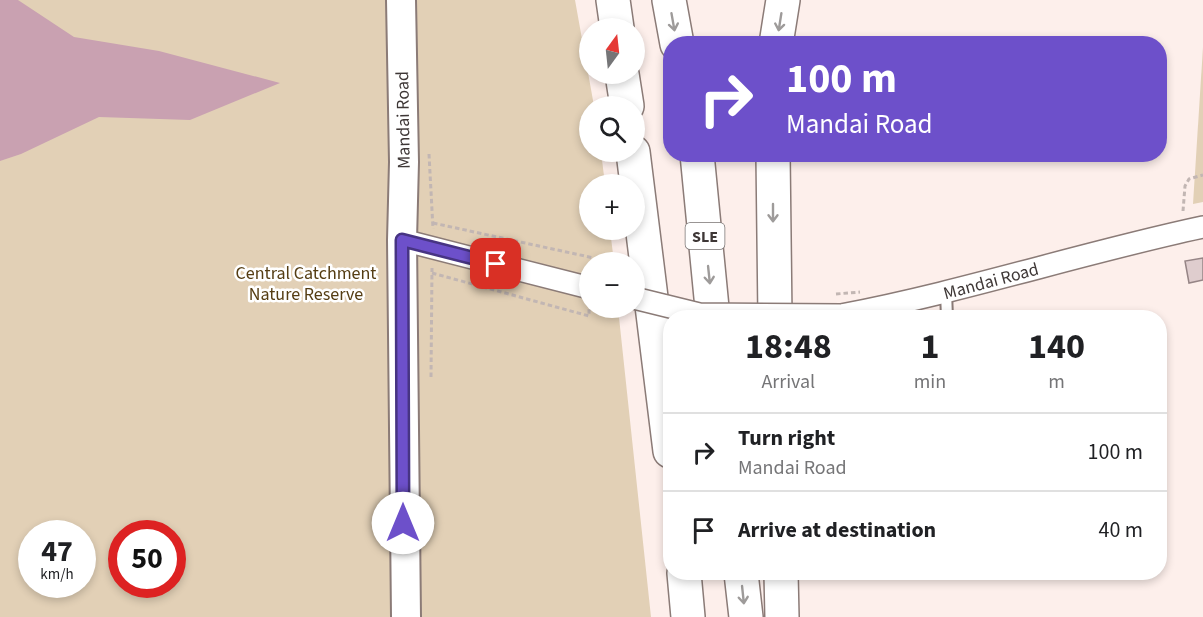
<!DOCTYPE html>
<meta charset="utf-8">
<style>
:root{--surface:#fff;--page:#f6f6f6;--text:#202124;--muted:#757577;--line:#e0e0e0}
body{margin:0;font-family:"Source Sans 3",sans-serif;background:var(--page);color:var(--text);height:100vh;display:flex;flex-direction:column;font-size:22px;white-space:nowrap}
*{box-sizing:border-box;margin:0}
p{font-size:20px;color:var(--muted)}
.icon{flex:none;width:33px;height:33px;fill:none;stroke:currentColor;stroke-width:2;stroke-linecap:round;stroke-linejoin:round}
.map{position:relative;flex:1;overflow:hidden}
.drawer{position:absolute;left:663px;top:310px;width:504px;height:270px;display:flex;flex-direction:column;background:var(--surface);border-radius:24px;box-shadow:0 3px 9px #0003}
.drawer>*{flex:none}
.banner{position:absolute;left:663px;top:36px;width:504px;height:126px;border-radius:24px;box-shadow:0 3px 9px #0003;background:#6d50ca;color:#fff;overflow:hidden}
.needle{width:39px;rotate:15deg}
.buttons{position:absolute;left:579px;top:18px;display:grid;gap:12px}
.buttons a{display:grid;place-items:center;width:66px;height:66px;border-radius:50%;background:var(--surface);box-shadow:0 3px 9px #0003;font-size:30px}
.speed{position:absolute;left:18px;top:520px;display:flex;gap:12px;font-size:30px;font-weight:700;text-align:center}
.speed>*{display:grid;place-content:center;width:78px;height:78px;border-radius:50%;background:var(--surface);box-shadow:0 3px 9px #0003;line-height:1}
.speed small{font-size:15px;font-weight:400}
.speed .limit{border:9px solid #d22;background:#fff;color:#111}
.pin{position:absolute;display:grid;place-items:center;width:51px;height:51px;color:#fff;margin:-26px;border-radius:12px;box-shadow:0 3px 9px #0006}
.me{position:absolute;width:66px;margin:-33px;rotate:0deg;stroke-linejoin:round;filter:drop-shadow(0 0 4px #0008)}
.turn{display:flex;align-items:center;gap:21px;height:126px;padding:0 24px;font-size:27px}
.turn .icon{width:78px;height:78px;stroke-width:2.5}
.turn b{display:block;font-size:42px;line-height:51px}
.eta{display:flex;justify-content:space-evenly;align-items:center;height:102px;text-align:center}
.eta b{font-size:36px;font-weight:700;line-height:42px}
ul{padding:0;list-style:none}
li{display:flex;align-items:center;gap:18px;height:78px;padding:0 24px;border-top:2px solid var(--line)}
li div{flex:1}
li b{display:block;font-size:22px}
li em{font-style:normal}
.map>svg:first-child{display:block}
</style>
<div class="map">
<svg width="1203" height="617" viewBox="0 0 1203 617">
<rect width="100%" height="100%" fill="#fdefeb"/>
<g fill="#e2d0b6" fill-rule="evenodd">
<path d="M0 0H575L594 106H590V152H601L605 184H590V230H610L614 262H590V308H618L651 617H0ZM32 534H82V585H32ZM122 534H172V585H122Z"/>
<polygon points="1203,47 1203,202 1193,204"/>
</g>
<polygon fill="#c9a1b1" points="0,0 18,0 74,37 159,51 280,83 190,120 99,117 21,154 0,161"/>
<polygon fill="#dfcdce" stroke="#968586" stroke-width="1.5" points="1203,258 1203,280 1189,283 1185,261"/>
<g fill="none" stroke-linecap="round" stroke-linejoin="round">
<g stroke="#8b7b77" stroke-width="14">
<polyline id="service" points="946,292 947,318"/>
</g>
<g stroke="#8b7b77" stroke-width="24">
<g id="minor">
<polyline points="402,240 590,288"/>
<path d="M841 315C963 292 1081 253 1203 227"/>
</g>
</g>
<g stroke="#8b7b77" stroke-width="32">
<polyline id="secondary" points="401,0 404,162 402,240 406,617"/>
</g>
<g stroke="#8b7b77" stroke-width="36">
<g id="motorway">
<polyline points="613,0 617,28"/>
<polyline points="669,0 677,44"/>
<polyline points="776,44 783,0"/>
<polyline points="622,74 627,106"/>
<polyline points="633,152 670,451"/>
<polyline points="697,154 713,318"/>
<polyline points="773,154 775,318"/>
<polyline points="684,573 688,617"/>
<polyline points="741,573 746,617"/>
<polyline points="781,573 782,617"/>
</g>
</g>
<g stroke="#c2b6b3" stroke-width="3" stroke-dasharray="4.5 3" stroke-linecap="butt">
<polyline points="429,154 433,229"/>
<polyline points="1183,211 1185,186 1189,179 1203,175"/>
<polyline points="433,223 594,258 595,262"/>
<polyline points="432,273 589,316 589,307"/>
<polyline points="608,308 618,310"/>
<polyline points="431,377 432,268"/>
</g>
<use href="#service" stroke="#fff" stroke-width="10"/>
<use href="#minor" stroke="#fff" stroke-width="21"/>
<use href="#secondary" stroke="#fff" stroke-width="28"/>
<use href="#motorway" stroke="#fff" stroke-width="33"/>
<g stroke="#8b7b77" stroke-width="24" stroke-linecap="butt">
<polyline id="minor-bridge" points="634,298 699,314 841,315"/>
</g>
<polyline stroke="#c2b6b3" stroke-width="3" stroke-dasharray="4.5 3" stroke-linecap="butt" points="836,294 860,292"/>
<use href="#minor-bridge" stroke="#fff" stroke-width="21"/>
</g>
<defs><path id="oneway-shaft" d="M-6 0H5M1.5-3L5.5 0L1.5 3" fill="none" stroke-width="1.6" stroke-linecap="round" stroke-linejoin="round" transform="scale(1.5)"/></defs>
<g stroke="#9e9b9a">
<use href="#oneway-shaft" transform="translate(673 22) rotate(80)"/>
<use href="#oneway-shaft" transform="translate(780 22) rotate(99)"/>
<use href="#oneway-shaft" transform="translate(773 213) rotate(90)"/>
<use href="#oneway-shaft" transform="translate(709 275) rotate(84)"/>
<use href="#oneway-shaft" transform="translate(743 595) rotate(84)"/>
</g>
<g fill="none" stroke-linecap="round" stroke-linejoin="round">
<g stroke="#473483" stroke-width="15">
<polyline id="route" points="403,523 402,240 496,264"/>
</g>
<use href="#route" stroke="#6d50ca" stroke-width="10"/>
</g>
<g text-anchor="middle" stroke-width="5" stroke-linejoin="round" paint-order="stroke">
<rect fill="#fff" stroke="#787372" stroke-width="1.5" x="685.5" y="223" width="39" height="26" rx="4.5"/>
<g font-size="16" font-weight="bold" fill="#3e3736">
<text x="705" y="242">SLE</text>
</g>
<g font-size="18" fill="#3e3736" stroke="#fff">
<text transform="translate(403 120) rotate(-91)" y="6">Mandai Road</text>
<text transform="translate(991 281) rotate(-15)" y="6">Mandai Road</text>
</g>
<g font-size="18" fill="#553d13" stroke="#fff">
<text x="306" y="279">Central Catchment<tspan x="306" dy="21">Nature Reserve</tspan></text>
</g>
</g>
</svg>
<div class="buttons">
<a><svg class="needle" viewBox="-14 -14 28 28"><path d="M0-13l5 13h-10z" fill="#e53935"/><path d="M0 13l5-13h-10z" fill="#757577"/></svg></a>
<a><svg class="icon" aria-label="search" viewBox="0 0 24 24"><circle cx="10" cy="10" r="6"/><path d="M15 15l6 6"/></svg></a>
<a>+</a>
<a>−</a>
</div>
<div class="speed"><div>47<small>km/h</small></div><div class="limit">50</div></div>
<div class="pin" style="left:496px;top:264px;background:#d93025"><svg class="icon" aria-label="arrive" viewBox="0 0 24 24"><path d="M6 21V4h12l-3 4 3 4H6"/></svg></div>
<svg class="me" style="left:403px;top:523px" viewBox="-20 -20 40 40"><circle r="19" fill="#fff"/><path d="M0-13L10 11 0 6-10 11z" fill="#6d50ca"/></svg>
<div class="banner">
<div class="turn"><svg class="icon" aria-label="right" viewBox="0 0 24 24"><path d="M7 20v-9h11M14 6l5 5-5 5"/></svg><div><b>100 m</b>Mandai Road</div></div>
</div>
<section class="drawer">
<div class="eta">
<div><b>18:48</b><p>Arrival</p></div>
<div><b>1</b><p>min</p></div>
<div><b>140</b><p>m</p></div>
</div>
<ul>
<li><svg class="icon" aria-label="right" viewBox="0 0 24 24"><path d="M7 20v-9h11M14 6l5 5-5 5"/></svg><div><b>Turn right</b><p>Mandai Road</p></div><em>100 m</em></li>
<li><svg class="icon" aria-label="arrive" viewBox="0 0 24 24"><path d="M6 21V4h12l-3 4 3 4H6"/></svg><div><b>Arrive at destination</b></div><em>40 m</em></li>
</ul>
</section>
</div>
